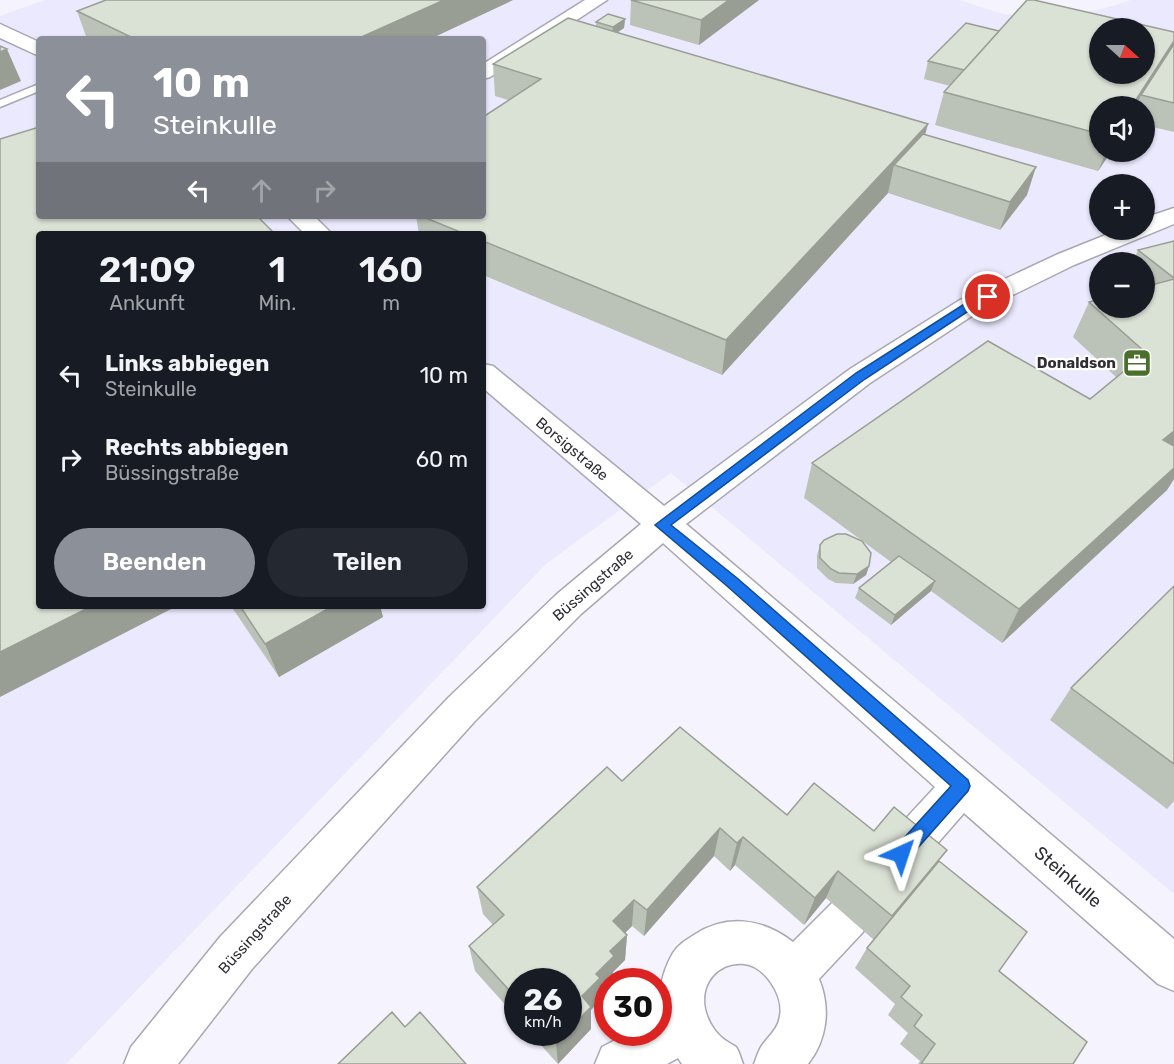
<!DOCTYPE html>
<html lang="de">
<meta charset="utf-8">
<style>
:root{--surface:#171b24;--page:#242831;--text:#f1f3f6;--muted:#9ea1a6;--accent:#8c9099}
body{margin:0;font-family:Rubik,sans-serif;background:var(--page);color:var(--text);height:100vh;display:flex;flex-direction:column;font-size:22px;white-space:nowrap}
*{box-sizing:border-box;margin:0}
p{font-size:20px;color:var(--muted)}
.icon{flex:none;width:33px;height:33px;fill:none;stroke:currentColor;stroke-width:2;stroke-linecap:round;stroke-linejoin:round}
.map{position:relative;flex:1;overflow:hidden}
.drawer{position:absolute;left:36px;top:231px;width:450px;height:378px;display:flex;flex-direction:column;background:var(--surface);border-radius:6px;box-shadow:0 2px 4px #0004}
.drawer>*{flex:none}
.guide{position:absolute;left:36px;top:36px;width:450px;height:183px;border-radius:6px;box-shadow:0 2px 4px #0004;background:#8c9099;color:#fff;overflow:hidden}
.needle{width:39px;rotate:111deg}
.buttons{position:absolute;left:1089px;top:18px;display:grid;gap:12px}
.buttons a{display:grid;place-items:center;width:66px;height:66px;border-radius:50%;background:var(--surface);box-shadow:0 2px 4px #0004;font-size:30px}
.speed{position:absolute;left:504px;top:968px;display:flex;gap:12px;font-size:30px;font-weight:700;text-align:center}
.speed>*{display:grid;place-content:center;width:78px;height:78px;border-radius:50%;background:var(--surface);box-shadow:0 2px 4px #0004;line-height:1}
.speed small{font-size:15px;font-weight:400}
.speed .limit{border:9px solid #d22;background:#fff;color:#111}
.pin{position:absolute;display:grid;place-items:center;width:51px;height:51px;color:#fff;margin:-26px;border:3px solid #fff;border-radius:50%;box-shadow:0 2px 6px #0007}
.me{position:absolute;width:66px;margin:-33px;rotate:42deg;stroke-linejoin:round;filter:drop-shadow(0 0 4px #0008)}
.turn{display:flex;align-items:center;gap:21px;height:126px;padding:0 18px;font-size:27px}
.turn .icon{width:78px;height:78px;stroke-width:2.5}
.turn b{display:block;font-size:42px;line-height:51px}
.lanes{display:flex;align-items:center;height:57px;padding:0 18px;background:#0003;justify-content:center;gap:30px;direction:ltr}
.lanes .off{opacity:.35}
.eta{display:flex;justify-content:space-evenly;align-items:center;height:102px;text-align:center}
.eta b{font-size:36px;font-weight:600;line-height:42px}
.cta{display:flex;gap:12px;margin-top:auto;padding:12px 18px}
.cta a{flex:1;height:69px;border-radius:36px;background:var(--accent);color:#fff;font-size:24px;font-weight:600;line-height:69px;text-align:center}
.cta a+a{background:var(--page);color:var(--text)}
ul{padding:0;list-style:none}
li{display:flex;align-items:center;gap:18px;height:84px;padding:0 18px}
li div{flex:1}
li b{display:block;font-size:22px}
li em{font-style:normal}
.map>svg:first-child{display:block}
</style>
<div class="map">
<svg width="1174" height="1064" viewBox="0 0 1174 1064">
<rect width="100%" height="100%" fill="#f4f3fe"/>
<path fill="#ebe9fe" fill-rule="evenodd" d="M45 0H959L1003 14 1050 19 1102 9 1131 0H1174V894L671 473 547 563 66 1064H0V16ZM1100 28H1144V74H1100ZM39 39H483V216H39ZM1100 106H1144V152H1100ZM1100 184H1144V230H1100ZM39 234H483V606H39ZM1100 262H1144V308H1100Z"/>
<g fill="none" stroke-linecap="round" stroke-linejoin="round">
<g stroke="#a8a7b3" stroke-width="3">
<polygon id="lane" points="39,84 39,91 0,107 0,100"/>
</g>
<g stroke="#a8a7b3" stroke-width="3">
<g id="street">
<polygon points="585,0 607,0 490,77 483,79 483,64"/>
<polygon points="0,24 39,42 39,56 0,38"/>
<polygon points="1174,208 1174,224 1074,265 978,312 870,383 686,524 1174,939 1174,991 1158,984 964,813 916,868 901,874 886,868 880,854 886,840 935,787 663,543 581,614 475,721 252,969 178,1064 124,1064 131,1047 220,937 449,697 557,594 641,524 483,388 483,364 493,366 664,506 850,369 960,300 1056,255 1118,230 1144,230 1144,218"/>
<polygon points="287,216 314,216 332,234 305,234"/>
<path d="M848 895 863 902 870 917 863 932 819 979C831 1008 827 1040 808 1064H754C756 1059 758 1052 761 1047 768 1036 778 1030 780 1016 784 996 765 966 744 964 717 962 700 984 705 1009 708 1022 716 1035 728 1042 730 1044 734 1045 736 1047 739 1051 741 1059 743 1064H682L678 1058 667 1064H595L602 1047 631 1032H658C658 1005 658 978 673 953 679 944 686 940 694 935 726 914 763 918 793 942L833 902Z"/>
</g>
</g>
<use href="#lane" fill="#fff" fill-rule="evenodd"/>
<use href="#street" fill="#fff" fill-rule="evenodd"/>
</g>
<g fill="#bbc2b7">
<polygon points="106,0 513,0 430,39 87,39 77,11"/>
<polygon points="631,0 759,0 699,45 630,25"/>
<polygon points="625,19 624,28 617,33 925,135 1027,195 1000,230 888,193 722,375 483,275 483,234 419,234 416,216 483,216 508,100 495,96 493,64 596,27 596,22"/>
<polygon points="999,31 1174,32 1174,132 1144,125 1144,106 1100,106 1100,152 1111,152 1098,171 935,125 944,92 950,86 924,79 928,61"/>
<polygon points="1174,241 1174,479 1167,490 1002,643 931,591 891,625 855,598 859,588 891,562 804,498 812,463 1090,399 1116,377 1073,337 1089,302 1144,308 1144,262 1133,262 1138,250"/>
<polygon points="820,545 869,566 866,575 853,584 836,583 828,579 817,568 817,555"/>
<polygon points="1174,586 1174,801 1167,809 1050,720 1071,688"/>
<polygon points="231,606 380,606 383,617 279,677"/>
<polygon points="622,781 874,831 940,862 999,971 1073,1064 918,1064 920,1061 900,1044 908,1033 888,1015 895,1004 855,968 867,948 874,940 826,898 804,925 735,865 730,871 714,856 644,936 632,926 625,933 627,935 625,960 613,972 612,980 608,981 600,993 599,1001 591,1010 591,1029 558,1064 529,1032 568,1032 518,981 518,1019 475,971 469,946 493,925 483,914 477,887"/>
</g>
<g fill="#999e95">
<polygon points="444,0 513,0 430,39 357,39"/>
<polygon points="729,0 759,0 699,45 701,20"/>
<polygon points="625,19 624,28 612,36 613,27"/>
<polygon points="1174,41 1174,45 1141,95 1136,106 1132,106"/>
<polygon points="7,49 21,81 0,90 0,52"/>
<polygon points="928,124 919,158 894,165 888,193 722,375 726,340"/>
<polygon points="1106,152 1111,152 1098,171"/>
<polygon points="1036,167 1027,195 1000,230 1010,202"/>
<polygon points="1174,431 1174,449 1163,440"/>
<polygon points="1174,468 1174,479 1167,490 1002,643 1019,609"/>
<polygon points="869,566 866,575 853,584 857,574"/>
<polygon points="935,581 931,591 891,625 895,615"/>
<polygon points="92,606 177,606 0,697 0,652"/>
<polygon points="333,606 380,606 383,617 279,677 265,644"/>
<polygon points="720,828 714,856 644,936 647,910"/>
<polygon points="743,837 735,865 730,871 737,843"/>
<polygon points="838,871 826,898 804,925 815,898"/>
<polygon points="634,900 632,926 611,947 613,921"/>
<polygon points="627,935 625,960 613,972 612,980 608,981 608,985 600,993 599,1001 591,1010 591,1029 558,1064 556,1043 567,1032 568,1032 582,996 610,951"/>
</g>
<g fill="#dae1d5" stroke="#999e95" stroke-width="1.5" fill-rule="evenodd">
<polygon points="106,0 444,0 357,39 135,39 77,11"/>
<polygon points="631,0 729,0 701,20"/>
<path d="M1027 0H1034L1174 32V41L1132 106H1100V134L944 92ZM1100 28H1144V74H1100Z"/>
<polygon points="608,14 625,19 613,27 596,22"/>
<polygon points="568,18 928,124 726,340 483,241 483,234 465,234 421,216 483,216 483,117 541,79 493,64"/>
<polygon points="966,23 999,31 964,70 928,61"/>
<polygon points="1174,44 1174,103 1141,95"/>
<polygon points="0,46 7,49 0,52"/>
<polygon points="39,127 39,216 250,216 251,217 257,216 275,234 39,234 39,606 92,606 0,652 0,139"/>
<polygon points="923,134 1036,167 1010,202 894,165"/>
<polygon points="1174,241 1174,278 1138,250"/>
<polygon points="1174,279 1174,431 1163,440 1174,446 1174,468 1019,609 812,463 988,341 1090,399 1146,353 1089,302 1100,299 1100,308 1144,308 1144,287"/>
<polygon points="837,534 846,534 862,541 871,553 869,566 857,574 839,573 831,569 820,558 820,545 824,540"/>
<polygon points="899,556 935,581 895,615 859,588"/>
<polygon points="1174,586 1174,764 1071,688"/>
<polygon points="240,606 333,606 265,644"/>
<polygon points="680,727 787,815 814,783 874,831 894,807 947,850 892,916 838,871 815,898 743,837 737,843 720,828 647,910 634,900 613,921 627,935 610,951 614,956 596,974 600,978 582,996 591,1007 568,1030 568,981 518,981 518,1000 469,946 504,915 477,887 607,767 622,781"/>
<polygon points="939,861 1027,932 999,971 1087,1042 1073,1064 921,1064 935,1044 914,1026 922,1015 901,997 910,986 867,948"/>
<polygon points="392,1012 405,1027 420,1012 466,1064 338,1064"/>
<polygon points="546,1032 567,1032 556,1043"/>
</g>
<polygon fill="#1a73e8" stroke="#114b97" stroke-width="1.5" points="988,293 992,294 992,299 973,308 865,379 671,525 737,578 968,780 970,786 968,791 907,860 901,862 895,860 892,854 895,848 951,786 727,586 655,525 856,373 966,303"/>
<defs>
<g id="office-square" transform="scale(1.5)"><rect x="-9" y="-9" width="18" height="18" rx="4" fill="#496f2a" stroke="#fff"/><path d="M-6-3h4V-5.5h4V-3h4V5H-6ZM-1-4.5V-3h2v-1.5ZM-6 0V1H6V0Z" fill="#fff"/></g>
</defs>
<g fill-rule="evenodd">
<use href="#office-square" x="1137" y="363"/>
</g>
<g text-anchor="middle" stroke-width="4.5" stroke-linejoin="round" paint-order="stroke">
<g font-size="15" font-weight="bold" fill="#2e2e33" stroke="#fff" text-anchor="end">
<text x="1116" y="368">Donaldson</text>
</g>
<g font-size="15" fill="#2e2e33" stroke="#fff">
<text transform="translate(572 449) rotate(40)" y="5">Borsigstraße</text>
<text transform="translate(593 585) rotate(-41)" y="5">Büssingstraße</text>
<text transform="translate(255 934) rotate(-48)" y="5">Büssingstraße</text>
</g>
<g font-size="18" fill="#2e2e33" stroke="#fff">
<text transform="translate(1068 877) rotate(41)" y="6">Steinkulle</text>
</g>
</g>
</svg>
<div class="buttons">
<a><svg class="needle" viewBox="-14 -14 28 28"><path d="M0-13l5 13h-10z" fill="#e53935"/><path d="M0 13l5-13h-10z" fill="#9ea1a6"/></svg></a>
<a><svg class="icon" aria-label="sound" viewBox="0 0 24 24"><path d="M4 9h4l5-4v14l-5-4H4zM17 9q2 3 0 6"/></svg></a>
<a>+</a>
<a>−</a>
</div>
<div class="speed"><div>26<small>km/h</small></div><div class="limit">30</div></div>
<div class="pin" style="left:988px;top:297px;background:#d93025"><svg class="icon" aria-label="arrive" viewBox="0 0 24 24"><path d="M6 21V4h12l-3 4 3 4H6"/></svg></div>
<svg class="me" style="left:901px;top:854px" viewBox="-20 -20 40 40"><path d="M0-17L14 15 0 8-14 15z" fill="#1a73e8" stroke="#fff" stroke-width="4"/></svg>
<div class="guide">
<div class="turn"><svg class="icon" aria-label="left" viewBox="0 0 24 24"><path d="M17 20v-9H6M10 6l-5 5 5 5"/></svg><div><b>10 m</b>Steinkulle</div></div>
<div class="lanes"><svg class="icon" aria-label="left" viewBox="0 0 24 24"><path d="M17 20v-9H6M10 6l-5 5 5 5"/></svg><svg class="icon off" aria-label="ahead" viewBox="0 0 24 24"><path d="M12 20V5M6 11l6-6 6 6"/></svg><svg class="icon off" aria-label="right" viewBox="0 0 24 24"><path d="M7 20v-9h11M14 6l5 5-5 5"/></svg></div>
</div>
<section class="drawer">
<div class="eta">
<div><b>21:09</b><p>Ankunft</p></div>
<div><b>1</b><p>Min.</p></div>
<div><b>160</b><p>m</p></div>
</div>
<ul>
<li><svg class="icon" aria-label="left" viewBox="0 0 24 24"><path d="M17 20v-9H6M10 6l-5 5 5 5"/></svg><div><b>Links abbiegen</b><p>Steinkulle</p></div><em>10 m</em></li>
<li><svg class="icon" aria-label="right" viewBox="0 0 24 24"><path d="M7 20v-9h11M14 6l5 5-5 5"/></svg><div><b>Rechts abbiegen</b><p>Büssingstraße</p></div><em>60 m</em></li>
</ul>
<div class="cta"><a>Beenden</a><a>Teilen</a></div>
</section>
</div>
